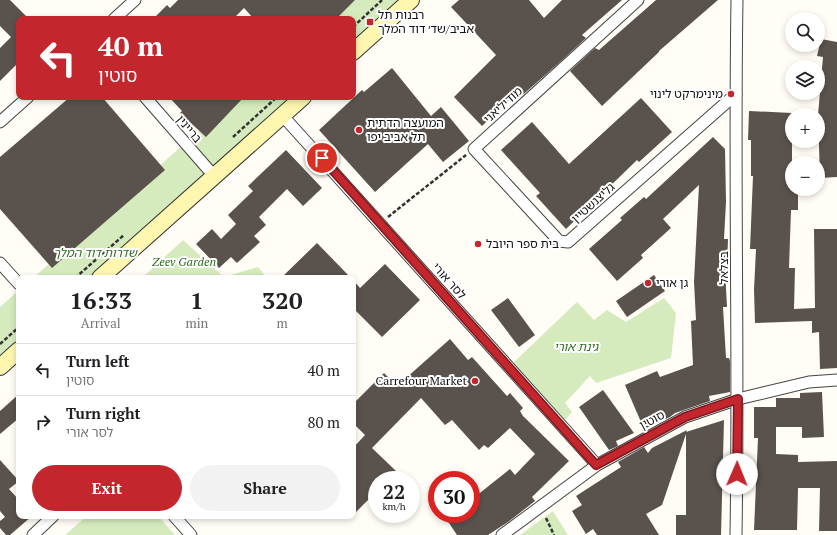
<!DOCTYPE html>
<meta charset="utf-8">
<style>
:root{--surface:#fff;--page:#f2f2f2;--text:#202124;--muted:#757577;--line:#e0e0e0;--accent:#c4262e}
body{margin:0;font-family:"PT Serif","Noto Sans Hebrew",serif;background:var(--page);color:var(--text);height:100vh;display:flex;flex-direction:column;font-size:15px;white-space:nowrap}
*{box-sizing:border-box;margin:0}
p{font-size:13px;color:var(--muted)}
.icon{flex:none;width:22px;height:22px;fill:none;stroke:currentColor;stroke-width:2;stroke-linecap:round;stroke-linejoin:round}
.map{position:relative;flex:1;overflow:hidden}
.drawer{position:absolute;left:16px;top:275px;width:340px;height:244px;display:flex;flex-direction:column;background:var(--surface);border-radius:8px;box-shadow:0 2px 6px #0003}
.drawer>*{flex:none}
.guide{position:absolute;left:16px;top:16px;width:340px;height:84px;border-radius:8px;box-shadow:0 2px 6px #0003;background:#c4262e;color:#fff;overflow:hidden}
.fabs{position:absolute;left:785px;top:12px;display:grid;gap:8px}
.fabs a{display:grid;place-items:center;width:40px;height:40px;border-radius:50%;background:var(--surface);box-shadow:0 2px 6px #0003;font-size:20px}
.speed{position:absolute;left:368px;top:471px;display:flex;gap:8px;font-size:20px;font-weight:700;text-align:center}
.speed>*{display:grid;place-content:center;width:52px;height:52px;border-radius:50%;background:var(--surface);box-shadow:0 2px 6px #0003;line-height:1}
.speed small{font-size:10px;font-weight:400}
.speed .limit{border:6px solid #d22;background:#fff;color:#111}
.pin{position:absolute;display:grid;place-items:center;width:34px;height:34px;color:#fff;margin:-17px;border:2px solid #fff;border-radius:50%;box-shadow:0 1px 4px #0007}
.me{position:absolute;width:44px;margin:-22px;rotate:1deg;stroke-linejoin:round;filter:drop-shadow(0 0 3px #0008)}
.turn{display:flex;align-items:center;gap:14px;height:84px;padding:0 16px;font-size:18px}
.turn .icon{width:52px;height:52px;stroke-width:2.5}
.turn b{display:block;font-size:28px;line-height:34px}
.eta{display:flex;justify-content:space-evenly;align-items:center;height:68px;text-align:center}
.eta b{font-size:24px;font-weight:700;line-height:28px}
.action{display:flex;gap:8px;margin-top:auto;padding:8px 16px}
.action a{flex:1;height:46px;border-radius:24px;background:var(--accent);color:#fff;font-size:16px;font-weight:700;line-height:46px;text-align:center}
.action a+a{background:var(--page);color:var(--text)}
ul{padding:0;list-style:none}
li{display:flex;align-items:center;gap:12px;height:52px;padding:0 16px;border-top:1px solid var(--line)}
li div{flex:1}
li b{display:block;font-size:15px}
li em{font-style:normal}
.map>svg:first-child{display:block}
</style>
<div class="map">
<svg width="837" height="535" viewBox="0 0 837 535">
<rect width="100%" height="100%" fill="#fffdf5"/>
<g fill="#d5ebbd">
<polygon points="347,0 405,0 353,48 353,19 325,19"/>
<polygon points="237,97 300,97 100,278 33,278"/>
<polygon points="183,240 224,277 258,267 267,278 142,278"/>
<polygon points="19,290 19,350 0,367 0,307"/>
<polygon points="664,298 676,313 671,358 596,383 590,376 565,403 572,412 563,422 512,364 577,302 594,320 607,310 626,322"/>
<polygon points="553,511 568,535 520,535"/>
<polygon points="87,516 158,516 175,535 65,535"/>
</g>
<g fill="#5a524d">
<polygon points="0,0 10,0 29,19 19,19 19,62 0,81 0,48 11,37 0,26"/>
<polygon points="178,0 355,0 336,19 254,19 244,8 233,19 153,19 167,5 170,8"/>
<polygon points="459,0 529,0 544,18 562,0 622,0 582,35 586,38 561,61 518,99 514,95 482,126 454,97 496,55 451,7"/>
<polygon points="656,0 718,0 659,51 659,52 602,106 570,71 595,48 599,50"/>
<polygon points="821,39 837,42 837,177 820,178 818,115 823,57 817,56"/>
<polygon points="392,68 431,116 441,107 469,141 443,162 428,144 375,192 319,130 362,90 364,92"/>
<polygon points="70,97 102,97 165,170 52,268 0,209 0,157"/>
<polygon points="169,97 244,97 206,137 180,113 182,111"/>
<polygon points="641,98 672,132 639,162 637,160 566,229 536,196 540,193 501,150 532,122 569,164"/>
<polygon points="749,111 792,113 792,189 798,189 798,210 791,210 789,268 795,268 794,309 815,308 814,229 837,229 837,368 820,369 819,332 812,333 812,321 755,323 754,290 756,249 750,249 753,176 751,176 751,140 748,140"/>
<polygon points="713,137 725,149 726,202 724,239 728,239 727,269 725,269 727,307 723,307 726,358 729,358 730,361 730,392 709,396 710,401 675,413 670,417 644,429 625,385 657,371 660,377 693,365 691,321 696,320 694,282 699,185 663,219 671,228 641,255 643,258 617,281 589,249 622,220 620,218 644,197 646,199"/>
<polygon points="286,150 322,188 303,206 287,189 259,217 266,225 254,236 260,242 237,263 231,257 219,268 196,244 212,229 221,239 236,224 228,215 253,191 248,186"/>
<polygon points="317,243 351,278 281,278"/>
<polygon points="385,264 420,300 382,337 353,308 353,280 360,288"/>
<polygon points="654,275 665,291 627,317 616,301"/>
<polygon points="508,298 535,335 519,347 491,310"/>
<polygon points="450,339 468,360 472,357 507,396 510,393 523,408 520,411 523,416 569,461 532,497 535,501 508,522 488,535 457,535 443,514 471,514 471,500 510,469 515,475 535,454 510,428 488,448 484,445 479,450 452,420 445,425 421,398 372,448 396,471 387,480 377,480 377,491 353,515 353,448 365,435 353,423 353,404 384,373 397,386"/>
<polygon points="603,390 634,433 616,441 618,446 609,450 579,407"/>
<polygon points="822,392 824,437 802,438 802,427 776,427 776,454 798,455 798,462 837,461 837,531 819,531 820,488 798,488 797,530 754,530 758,438 754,438 754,407 776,407 776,398 800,398 800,393"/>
<polygon points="19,394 19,418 0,434 0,411"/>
<polygon points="724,420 721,535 676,535 676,515 686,515 686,434 662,505 646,514 659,535 597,535 593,529 586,534 572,511 582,505 576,496 621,467 618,462 644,447 648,453 652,448 687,430 686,432"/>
<polygon points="0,460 19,481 9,489 19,500 19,516 32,516 10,535 6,535 0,528 0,521 5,517 0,511"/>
</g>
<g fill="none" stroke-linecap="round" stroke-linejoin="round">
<g stroke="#444" stroke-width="13">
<g id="street">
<polyline points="638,0 474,149 559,241 568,242 736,94"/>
<polyline points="114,19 135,0"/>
<polyline points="145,97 214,176"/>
<polyline points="282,115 597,465"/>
<polyline points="0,122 28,97"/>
<polyline points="0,263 19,284"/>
<polyline points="174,516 191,535"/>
<polyline points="33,535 53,516"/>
<polyline points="502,535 597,465 685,417 738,399 809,382 837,380"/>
<path d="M736 535C739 357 734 178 737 0"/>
</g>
</g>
<g stroke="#333" stroke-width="18">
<g id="secondary">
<polyline points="353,52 411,0"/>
<polyline points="100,278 303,97"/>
<polyline points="0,367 19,350"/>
</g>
</g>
<g stroke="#333" stroke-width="2.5" stroke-dasharray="4 2" stroke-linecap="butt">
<polyline points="353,27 382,0"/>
<polyline points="233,137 277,97"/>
<polyline points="388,217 466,155"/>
<polyline points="75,278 124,235"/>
<polyline points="0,344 19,327"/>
<polyline points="546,518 554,535"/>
</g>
<use href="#street" stroke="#fff" stroke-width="11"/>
<use href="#secondary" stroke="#fff6b0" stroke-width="16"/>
</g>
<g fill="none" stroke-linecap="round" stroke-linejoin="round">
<g stroke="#7f191e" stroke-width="10">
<polyline id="route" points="322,158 596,465 685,417 738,399 737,474"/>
</g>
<use href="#route" stroke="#c4262e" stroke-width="7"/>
</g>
<g fill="#c4262e" stroke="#fff" stroke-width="1.5">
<rect x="366" y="18" width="8" height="8" rx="2"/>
<circle cx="731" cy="94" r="4"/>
<circle cx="359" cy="130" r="4"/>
<circle cx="478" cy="244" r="4"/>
<circle cx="648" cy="283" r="4"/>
<circle cx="475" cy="381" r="4"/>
</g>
<g text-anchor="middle" stroke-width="4" stroke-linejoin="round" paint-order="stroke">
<g font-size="12" fill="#111" stroke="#fff" text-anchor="start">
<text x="378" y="19">רבנות תל<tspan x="378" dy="14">אביב/שד׳ דוד המלך</tspan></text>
<text x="723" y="98" text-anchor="end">מינימרקט לינוי</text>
<text x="367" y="127">המועצה הדתית<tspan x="367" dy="14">תל אביב יפו</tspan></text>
<text x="486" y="248">בית ספר היובל</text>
<text x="656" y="287">גן אורי</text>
<text x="467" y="385" text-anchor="end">Carrefour Market</text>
</g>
<g font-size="12" fill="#111" stroke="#fff">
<text transform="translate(503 105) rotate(-42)" y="4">מודיליאני</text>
<text transform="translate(189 129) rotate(50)" y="4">בריינין</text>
<text transform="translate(593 203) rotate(-42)" y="4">גליצנשטיין</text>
<text transform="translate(724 268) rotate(-90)" y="4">בצלאל</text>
<text transform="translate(449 281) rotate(48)" y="4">לסר אורי</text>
<text transform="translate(652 420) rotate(-28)" y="4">סוטין</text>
</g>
<g font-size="12" font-style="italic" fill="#2f6b1f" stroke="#fff">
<text x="95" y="257">שדרות דוד המלך</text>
<text x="184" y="266">Zeev Garden</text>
<text x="576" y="351">גינת אורי</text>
</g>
</g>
</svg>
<div class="fabs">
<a><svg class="icon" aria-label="search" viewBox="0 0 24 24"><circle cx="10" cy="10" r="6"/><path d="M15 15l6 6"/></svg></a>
<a><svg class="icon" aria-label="layers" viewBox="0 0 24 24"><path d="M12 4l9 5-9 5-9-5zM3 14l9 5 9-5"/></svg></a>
<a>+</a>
<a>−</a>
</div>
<div class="speed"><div>22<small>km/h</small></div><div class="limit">30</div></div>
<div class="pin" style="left:322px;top:158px;background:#d93025"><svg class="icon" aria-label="arrive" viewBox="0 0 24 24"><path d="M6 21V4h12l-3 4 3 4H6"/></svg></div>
<svg class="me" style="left:737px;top:474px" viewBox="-20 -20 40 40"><circle r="19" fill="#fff"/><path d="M0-13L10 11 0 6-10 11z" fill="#c4262e"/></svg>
<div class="guide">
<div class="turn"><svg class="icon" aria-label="left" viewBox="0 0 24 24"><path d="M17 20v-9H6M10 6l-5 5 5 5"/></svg><div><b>40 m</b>סוטין</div></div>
</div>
<section class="drawer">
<div class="eta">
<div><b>16:33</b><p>Arrival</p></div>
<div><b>1</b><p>min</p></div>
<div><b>320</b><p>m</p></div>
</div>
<ul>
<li><svg class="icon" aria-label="left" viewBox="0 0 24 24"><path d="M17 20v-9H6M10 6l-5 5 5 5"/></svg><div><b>Turn left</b><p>סוטין</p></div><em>40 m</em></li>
<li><svg class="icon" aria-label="right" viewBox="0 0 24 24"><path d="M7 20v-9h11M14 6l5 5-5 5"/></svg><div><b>Turn right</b><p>לסר אורי</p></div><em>80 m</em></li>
</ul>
<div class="action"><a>Exit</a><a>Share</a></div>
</section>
</div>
